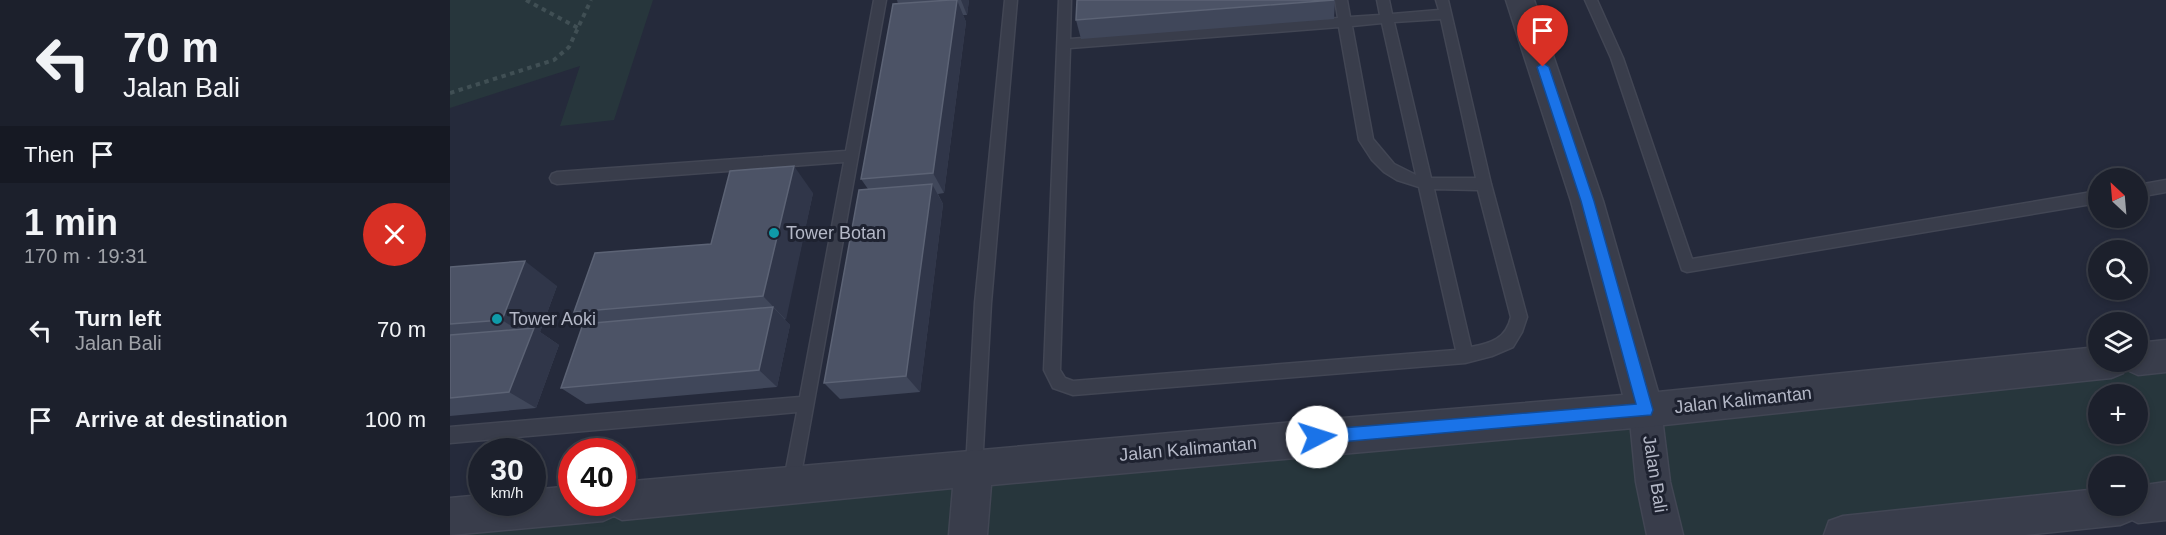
<!DOCTYPE html>
<meta charset="utf-8">
<style>
:root{--surface:#1c202c;--page:#252834;--text:#f1f3f6;--muted:#a0a3a9;--line:#3a3e48}
body{margin:0;font-family:Arial,sans-serif;background:var(--page);color:var(--text);height:100vh;display:flex;flex-direction:column;font-size:22px;white-space:nowrap}
*{box-sizing:border-box;margin:0}
p{font-size:20px;color:var(--muted)}
.icon{flex:none;width:33px;height:33px;fill:none;stroke:currentColor;stroke-width:2;stroke-linecap:round;stroke-linejoin:round}
.map{position:relative;flex:1;overflow:hidden}
.details{display:flex;flex-direction:column;background:var(--surface);width:450px}
.details>*{flex:none}
.hud{background:#1c202c;color:var(--text);overflow:hidden}
.needle{width:39px;rotate:334deg}
.controls{position:absolute;left:1638px;top:168px;display:grid;gap:12px}
.controls a{display:grid;place-items:center;width:60px;height:60px;border-radius:50%;background:var(--surface);box-shadow:0 3px 9px #0003,0 0 0 2px var(--line);font-size:30px}
.speed{position:absolute;left:18px;top:438px;display:flex;gap:12px;font-size:30px;font-weight:700;text-align:center}
.speed>*{display:grid;place-content:center;width:78px;height:78px;border-radius:50%;background:var(--surface);box-shadow:0 3px 9px #0003,0 0 0 2px var(--line);line-height:1}
.speed small{font-size:15px;font-weight:400}
.speed .limit{border:9px solid #d22;background:#fff;color:#111}
.pin{position:absolute;display:grid;place-items:center;width:51px;height:51px;color:#fff;margin:-62px -26px;border-radius:50% 50% 50% 0;rotate:-45deg;box-shadow:0 0 6px #0007}
.pin .icon{rotate:45deg}
.me{position:absolute;width:66px;margin:-33px;rotate:85deg;stroke-linejoin:round;filter:drop-shadow(0 0 4px #0008)}
.turn{display:flex;align-items:center;gap:21px;height:126px;padding:0 24px;font-size:27px}
.turn .icon{width:78px;height:78px;stroke-width:2.5}
.turn b{display:block;font-size:42px;line-height:51px}
.then{display:flex;align-items:center;height:57px;padding:0 24px;background:#0003;gap:12px;font-size:22px}
.round{display:grid;place-items:center;flex:none;width:63px;height:63px;border-radius:32px;background:var(--page)}
.head{display:flex;align-items:center;justify-content:space-between;height:102px;padding:0 24px}
h1{font-size:36px;font-weight:700;line-height:45px}
ul{padding:0;list-style:none}
li{display:flex;align-items:center;gap:18px;height:90px;padding:0 24px}
li div{flex:1}
li b{display:block;font-size:22px}
li em{font-style:normal}
main{display:flex;flex:1;min-height:0}
.map>svg:first-child{display:block}
</style>
<main>
<section class="details">
<div class="hud">
<div class="turn"><svg class="icon" aria-label="left" viewBox="0 0 24 24"><path d="M17 20v-9H6M10 6l-5 5 5 5"/></svg><div><b>70 m</b>Jalan Bali</div></div>
<div class="then">Then<svg class="icon" aria-label="arrive" viewBox="0 0 24 24"><path d="M6 21V4h12l-3 4 3 4H6"/></svg></div>
</div>
<div class="head"><div><h1>1 min</h1><p>170 m · 19:31</p></div><a class="round" style="background:#d93025;color:#fff"><svg class="icon" aria-label="close" viewBox="0 0 24 24"><path d="M6 6l12 12M18 6L6 18"/></svg></a></div>
<ul>
<li><svg class="icon" aria-label="left" viewBox="0 0 24 24"><path d="M17 20v-9H6M10 6l-5 5 5 5"/></svg><div><b>Turn left</b><p>Jalan Bali</p></div><em>70 m</em></li>
<li><svg class="icon" aria-label="arrive" viewBox="0 0 24 24"><path d="M6 21V4h12l-3 4 3 4H6"/></svg><div><b>Arrive at destination</b></div><em>100 m</em></li>
</ul>
</section>
<div class="map">
<svg width="1716" height="535" viewBox="0 0 1716 535">
<rect width="100%" height="100%" fill="#252a3b"/>
<g fill="#27363c" fill-rule="evenodd">
<polygon points="0,0 203,0 164,120 110,126 130,66 0,108"/>
<path d="M1716 357V501L1688 504V466H1648V506H1671L1393 535H0V517L1195 410ZM1648 394H1688V434H1648Z"/>
</g>
<g fill="none" stroke-linecap="round" stroke-linejoin="round">
<g stroke="#424654" stroke-width="3">
<g id="service">
<polygon points="424,0 436,0 348,491 342,493 336,491 333,485 347,412 0,443 0,427 350,397 394,162 107,184 102,182 100,178 102,174 107,172 396,151"/>
<polygon points="555,0 567,0 541,303 532,468 530,474 524,476 518,474 516,468 525,303"/>
<path d="M609 0H621L620 39 888 18 885 0H897L900 17 930 15 927 0H939L942 14 989 10 986 0H998L1041 184 1077 317 1072 332 1063 347 1042 356 1015 363 623 395 603 388 594 370ZM991 19 1026 178H981L944 22ZM932 23 966 175 944 164 923 139 902 26ZM889 27 909 140 922 160 934 172 947 180 969 187 1006 350 623 381 615 378 610 370 620 48ZM984 189 1028 190 1061 317C1056 339 1041 343 1021 347Z"/>
<polygon points="1135,0 1147,0 1173,58 1242,259 1648,191 1648,203 1237,272 1232,270 1161,58"/>
<polygon points="1716,180 1716,192 1688,197 1688,185"/>
</g>
</g>
<g stroke="#424654" stroke-width="3">
<polygon id="minor" points="1195,395 1207,399 1211,410 1220,482 1233,535 1197,535 1186,482 1179,410 1183,399"/>
</g>
<g stroke="#424654" stroke-width="3">
<g id="tertiary">
<polygon points="1056,0 1084,0 1153,201 1208,392 1648,347 1648,362 1688,362 1688,343 1716,340 1716,372 1688,375 1675,369 1673,373 1661,378 1195,427 541,485 537,535 499,535 503,488 172,520 164,516 153,521 0,535 0,498 32,495 32,502 82,502 82,490 122,486 122,502 172,502 172,482 844,422 1173,395 1121,201"/>
<polygon points="1716,482 1716,520 1688,523 1682,520 1670,525 1574,535 1374,535 1379,521 1393,516 1648,489 1648,506 1688,506 1688,486"/>
</g>
</g>
<g stroke="#404f54" stroke-width="4" stroke-dasharray="4.5 4.5" stroke-linecap="butt">
<polyline points="76,0 128,28"/>
<polyline points="0,93 104,60 119,47 141,0"/>
</g>
<use href="#service" fill="#393d4b" fill-rule="evenodd"/>
<use href="#minor" fill="#393d4b" fill-rule="evenodd"/>
<use href="#tertiary" fill="#393d4b" fill-rule="evenodd"/>
</g>
<g fill="#40475a">
<polygon points="447,0 519,0 517,15 513,15 516,22 494,193 488,194 493,204 470,392 390,399 374,383 418,189 411,179 448,4"/>
<polygon points="885,0 884,19 631,39 626,20"/>
<polygon points="363,193 335,320 340,325 327,387 136,404 111,388 139,324 124,312"/>
<polygon points="0,267 107,286 90,332 109,345 86,408 0,416"/>
</g>
<g fill="#303649">
<polygon points="507,0 516,22 494,193 483,173"/>
<polygon points="511,0 519,0 517,15"/>
<polygon points="344,166 363,193 336,320 313,296"/>
<polygon points="482,184 493,204 470,392 456,376"/>
<polygon points="75,261 107,286 90,332 109,345 86,408 59,392 80,338 52,320"/>
<polygon points="323,307 340,325 327,387 309,370"/>
</g>
<g fill="#4c5366" stroke="#5c6375" stroke-width="1.5">
<polygon points="500,0 507,0 483,173 411,179 443,4"/>
<polygon points="627,0 884,0 626,20"/>
<polygon points="344,166 313,296 124,312 145,253 261,244 280,171"/>
<polygon points="482,184 456,376 374,383 409,190"/>
<polygon points="75,261 52,320 0,324 0,267"/>
<polygon points="323,307 309,370 111,388 133,324"/>
<polygon points="84,328 59,392 0,398 0,335"/>
</g>
<polygon fill="#1a73e8" stroke="#114b97" stroke-width="1.5" points="1093,63 1099,67 1144,201 1203,410 1201,415 867,444 862,442 859,437 862,432 867,430 1186,404 1131,201 1087,67"/>
<g fill="#0f9aa8" stroke="#1e2230" stroke-width="2">
<circle cx="324" cy="233" r="6"/>
<circle cx="47" cy="319" r="6"/>
</g>
<g text-anchor="middle" stroke-width="6" stroke-linejoin="round" paint-order="stroke">
<g font-size="18" fill="#b4b8c7" stroke="#1e2230" text-anchor="start">
<text x="336" y="239">Tower Botan</text>
<text x="59" y="325">Tower Aoki</text>
</g>
<g font-size="18" fill="#b4b8c7" stroke="#1e2230">
<text transform="translate(1293 400) rotate(-6)" y="6">Jalan Kalimantan</text>
<text transform="translate(738 449) rotate(-5)" y="6">Jalan Kalimantan</text>
<text transform="translate(1205 474) rotate(81)" y="6">Jalan Bali</text>
</g>
</g>
</svg>
<div class="controls">
<a><svg class="needle" viewBox="-14 -14 28 28"><path d="M0-13l5 13h-10z" fill="#e53935"/><path d="M0 13l5-13h-10z" fill="#a0a3a9"/></svg></a>
<a><svg class="icon" aria-label="search" viewBox="0 0 24 24"><circle cx="10" cy="10" r="6"/><path d="M15 15l6 6"/></svg></a>
<a><svg class="icon" aria-label="layers" viewBox="0 0 24 24"><path d="M12 4l9 5-9 5-9-5zM3 14l9 5 9-5"/></svg></a>
<a>+</a>
<a>−</a>
</div>
<div class="speed"><div>30<small>km/h</small></div><div class="limit">40</div></div>
<div class="pin" style="left:1093px;top:67px;background:#d93025"><svg class="icon" aria-label="arrive" viewBox="0 0 24 24"><path d="M6 21V4h12l-3 4 3 4H6"/></svg></div>
<svg class="me" style="left:867px;top:437px" viewBox="-20 -20 40 40"><circle r="19" fill="#fff"/><path d="M0-13L10 11 0 6-10 11z" fill="#1a73e8"/></svg>
</div>
</main>
